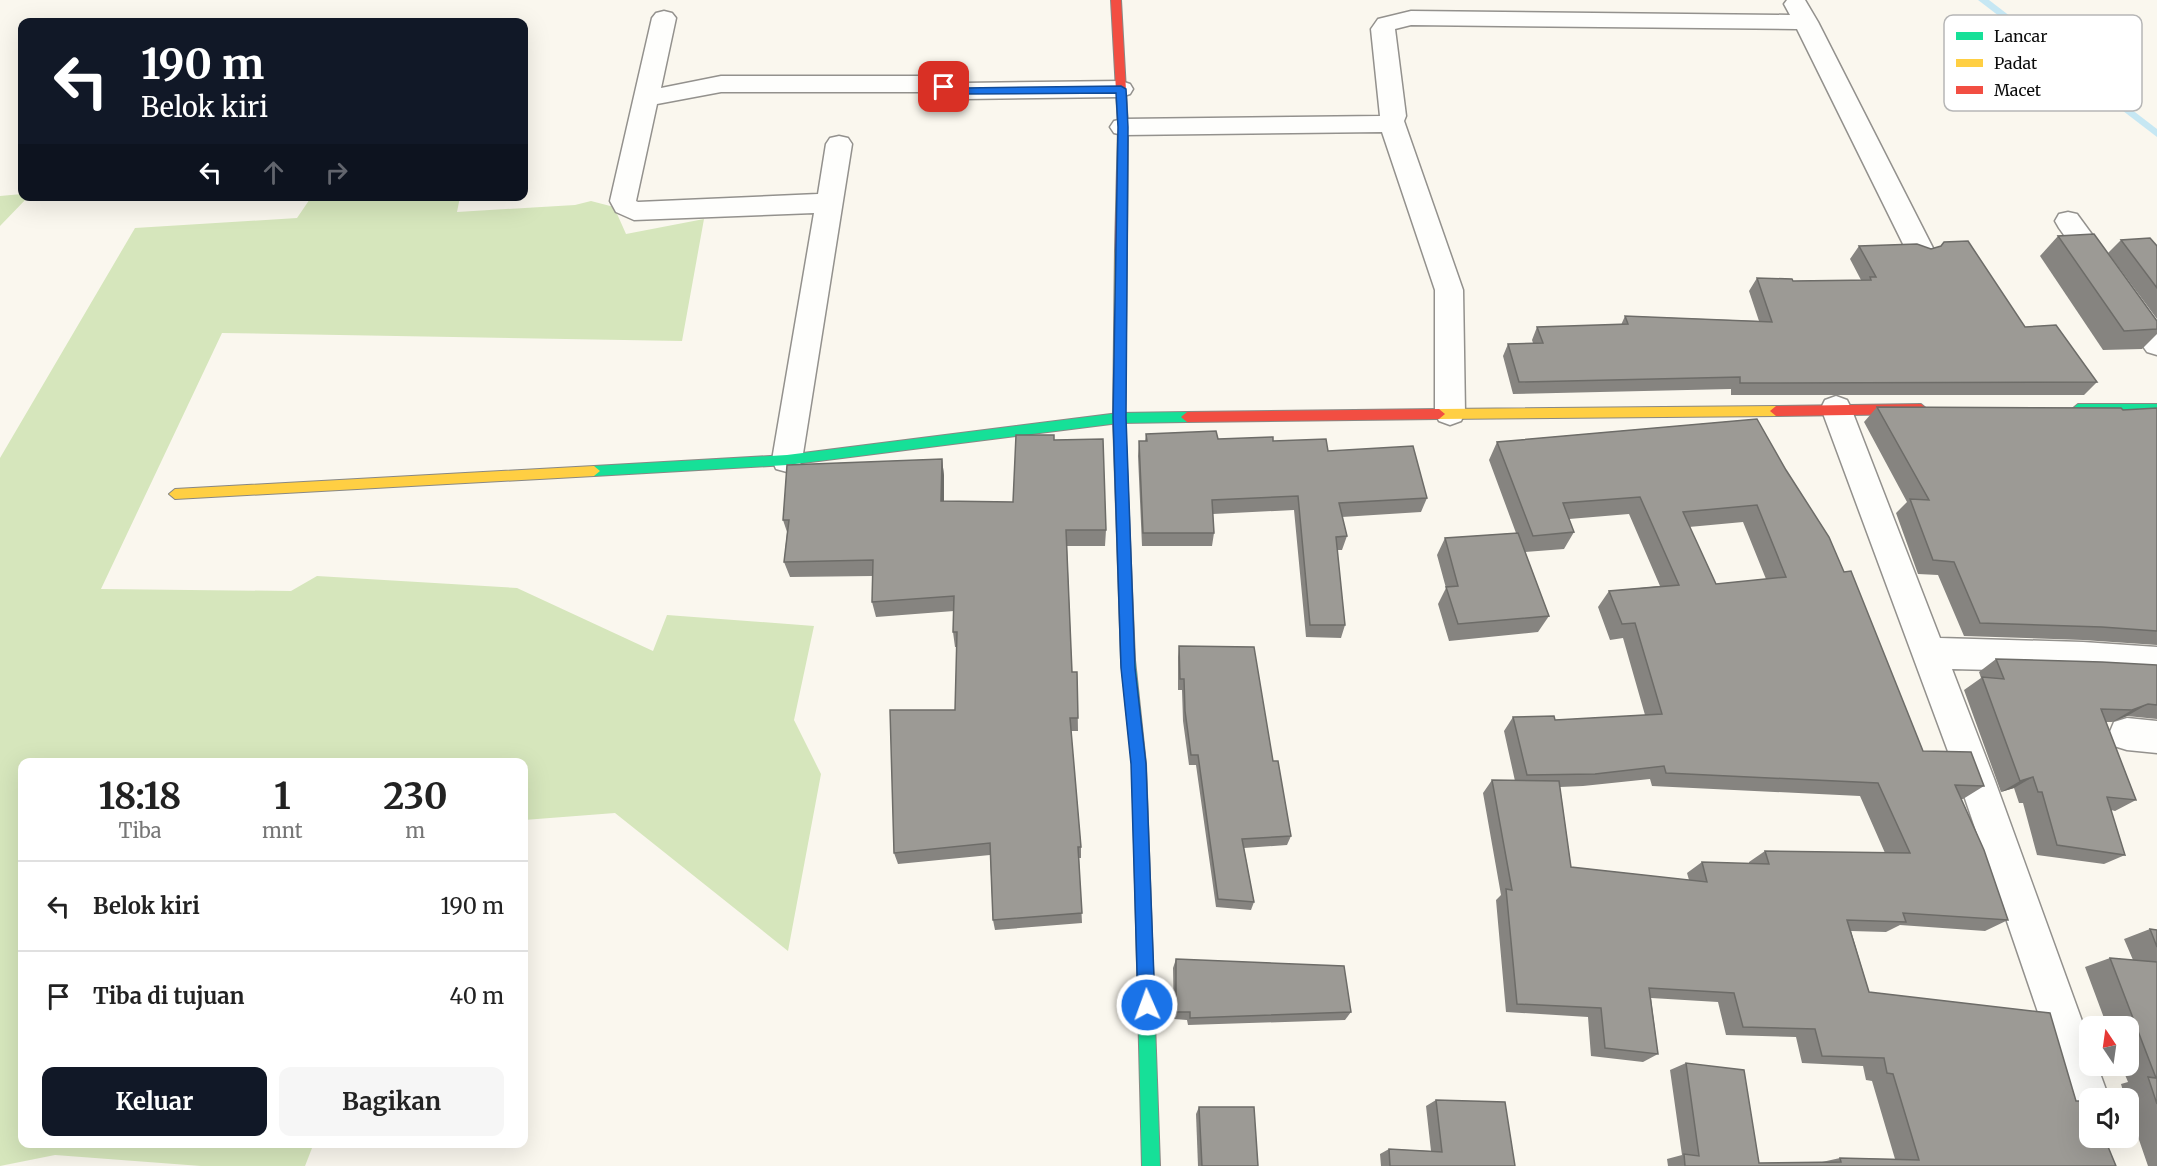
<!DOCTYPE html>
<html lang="id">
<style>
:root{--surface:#fff;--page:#f6f6f6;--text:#222;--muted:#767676;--line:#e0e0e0;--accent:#111827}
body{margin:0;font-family:Merriweather,serif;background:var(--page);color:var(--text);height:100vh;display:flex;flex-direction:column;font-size:22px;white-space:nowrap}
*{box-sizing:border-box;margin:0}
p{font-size:20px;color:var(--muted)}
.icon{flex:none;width:33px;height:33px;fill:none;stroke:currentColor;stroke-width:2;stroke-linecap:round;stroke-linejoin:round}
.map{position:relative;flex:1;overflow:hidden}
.side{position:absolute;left:18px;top:758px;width:510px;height:390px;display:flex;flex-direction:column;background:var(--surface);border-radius:12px;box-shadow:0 6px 24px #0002}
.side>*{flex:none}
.banner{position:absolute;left:18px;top:18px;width:510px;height:183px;border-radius:12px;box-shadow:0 6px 24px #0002;background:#111827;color:#fff;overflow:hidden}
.needle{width:39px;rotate:347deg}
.tools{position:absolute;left:2079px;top:1016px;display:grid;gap:12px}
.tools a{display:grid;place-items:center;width:60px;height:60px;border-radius:12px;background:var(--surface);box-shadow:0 6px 24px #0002;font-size:30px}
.pin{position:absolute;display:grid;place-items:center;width:51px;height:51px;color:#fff;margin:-26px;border-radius:12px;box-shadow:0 3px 9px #0006}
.me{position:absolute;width:66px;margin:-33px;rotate:358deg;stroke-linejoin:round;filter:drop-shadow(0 0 4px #0008)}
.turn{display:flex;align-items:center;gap:21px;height:126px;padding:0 24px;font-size:27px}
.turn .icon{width:78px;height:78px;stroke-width:2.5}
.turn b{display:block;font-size:42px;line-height:51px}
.lanes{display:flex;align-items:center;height:57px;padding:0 24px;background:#0003;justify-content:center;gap:30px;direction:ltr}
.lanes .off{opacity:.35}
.eta{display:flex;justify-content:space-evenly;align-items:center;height:102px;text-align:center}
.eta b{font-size:36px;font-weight:700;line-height:42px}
.button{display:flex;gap:12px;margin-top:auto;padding:12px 24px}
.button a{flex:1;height:69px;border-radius:12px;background:var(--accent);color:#fff;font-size:24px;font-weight:700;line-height:69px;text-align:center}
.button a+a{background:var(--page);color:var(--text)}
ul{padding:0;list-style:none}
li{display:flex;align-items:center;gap:18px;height:90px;padding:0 24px;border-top:2px solid var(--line)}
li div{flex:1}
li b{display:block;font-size:22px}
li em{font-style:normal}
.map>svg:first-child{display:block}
</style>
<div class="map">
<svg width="2157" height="1166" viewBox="0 0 2157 1166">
<rect width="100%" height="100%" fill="#faf7ee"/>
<g fill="#d6e6bc">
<polygon points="22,194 22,196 28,197 0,226 0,196"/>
<polygon points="312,196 460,197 457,212 575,205 591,201 614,207 626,234 704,219 682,341 222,333 101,589 291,591 317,576 517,588 653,651 667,615 814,626 794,720 821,774 788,951 615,813 524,820 524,762 22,762 22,1143 314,1143 305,1166 201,1166 55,1155 0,1166 0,458 135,228 297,218"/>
</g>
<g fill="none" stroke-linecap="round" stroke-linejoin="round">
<polygon fill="#c6e7f3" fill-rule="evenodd" points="1978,0 1989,0 2157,129 2157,137"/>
<g stroke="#93918d" stroke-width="3">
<g id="street">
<polygon points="1787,0 1805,0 1818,22 1934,250 1930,257 1920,260 1910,257 1906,250 1797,29 1411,25 1395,29 1406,116 1404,121 1463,290 1465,413 1461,421 1450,425 1439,421 1435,413 1435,290 1382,132 1123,135 1114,133 1110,127 1114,121 1123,119 1380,116 1371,29 1378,19 1411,11 1790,15 1784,4"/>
<polygon points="664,11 672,13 676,18 661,88 721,76 923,76 964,83 1121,81 1130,84 1133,89 1130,94 1121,97 964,99 923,92 721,92 657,104 636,201 638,202 818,194 826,144 830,138 839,136 848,138 852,144 802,460 798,469 787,472 776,469 772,460 814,213 634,220 616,212 610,201 652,18 656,13"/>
<polygon points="2068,212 2077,214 2157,323 2157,355 2147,352 2059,228 2055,221 2059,214"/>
<polygon points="1836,396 1847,400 1851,408 1940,638 2083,642 2157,647 2157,677 2083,672 1952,669 1995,781 2090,1043 2090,1065 2097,1065 2109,1098 2090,1098 2090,1124 2075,1118 2069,1103 1959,781 1821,408 1825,400"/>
<polygon points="2127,718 2157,721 2157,753 2127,750 2114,746 2109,734 2114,722"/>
</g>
</g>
<g stroke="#898884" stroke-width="2">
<g id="fast">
<polygon points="2078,404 2157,404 2157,414 2078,414 2072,409"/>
<polygon points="1187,412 1193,417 1187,422 1119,423 787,465 594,476 588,471 594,466 787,455 1119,413"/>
<polygon points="1128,654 1133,656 1135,660 1146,764 1160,1166 1142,1166 1132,764 1121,660 1123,656"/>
</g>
</g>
<g stroke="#898884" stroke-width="2">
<g id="slow">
<polygon points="1121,246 1127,250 1125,418 1135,660 1133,664 1128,666 1123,664 1121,660 1113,418 1115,250"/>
<polygon points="1776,406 1782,411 1776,416 1439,419 1433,414 1439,409"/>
<polygon points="594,466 600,471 594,476 175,499 169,494 175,489"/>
</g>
</g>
<g stroke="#898884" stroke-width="2">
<g id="jam">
<polygon points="1111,0 1121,0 1128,127 1127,250 1121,254 1115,250 1118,127"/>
<polygon points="1921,404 1927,409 1921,414 1776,416 1770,411 1776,406"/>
<polygon points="1439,409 1445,414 1439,419 1187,422 1181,417 1187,412"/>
</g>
</g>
<use href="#street" fill="#fefefc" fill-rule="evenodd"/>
<use href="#fast" fill="#16e098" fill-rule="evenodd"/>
<use href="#slow" fill="#ffcf43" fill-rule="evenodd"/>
<use href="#jam" fill="#f24e42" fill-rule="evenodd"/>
</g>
<g fill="#868480" fill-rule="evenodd">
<polygon points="2058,236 2157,321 2157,334 2142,349 2103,350 2040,256"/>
<polygon points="2121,240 2157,246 2157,319 2108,253"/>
<polygon points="1859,246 2025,327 2097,382 2084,395 1731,395 1731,389 1513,394 1503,356 1508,344 1533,343 1532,340 1537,327 1621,325 1625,316 1759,321 1749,291 1757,278 1793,281 1861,280 1850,259"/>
<polygon points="1877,407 2123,410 2157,408 2157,645 2083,640 1964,636 1938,575 1918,574 1896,513 1907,502 1864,422"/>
<path d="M1757 419 1923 751 1984 786 1963 799H1961L2008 920 1985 931 1900 925 1886 932 1851 931 1869 992 2076 1101 2116 1166H1668L1667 1159 1682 1155 1670 1070 1686 1063 1759 1163 1822 1162 1840 1158 1895 1159 1872 1081 1866 1080 1863 1066 1802 1063 1796 1037 1726 1035 1718 1002 1651 998 1658 1054 1643 1062 1591 1056 1588 1017 1506 1012 1496 900 1501 895 1483 793 1492 780 1515 781 1504 731 1513 717 1555 720 1645 715 1623 638 1610 640 1598 607 1609 591 1660 586 1629 514 1569 519 1574 532 1564 549 1525 552 1549 616 1538 632 1449 641 1438 604 1446 588 1437 555 1445 538 1516 533 1489 460 1497 442ZM1743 522 1766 579 1716 584 1689 527ZM1650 779 1652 786 1860 796 1885 853 1765 851 1749 862V864L1702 862 1687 873 1689 880 1571 867 1560 787 1583 786Z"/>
<polygon points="1146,434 1218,439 1273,441 1328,451 1427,498 1421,512 1342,517 1347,536 1342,550 1337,550 1345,625 1341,638 1306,637 1294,510 1213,514 1214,533 1212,546 1142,546 1138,456 1139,441 1145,441"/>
<polygon points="1054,440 1106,530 1105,546 1067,546 1072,672 1077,672 1078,731 1071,731 1081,847 1081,858 1079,858 1082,923 995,930 993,920 990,855 898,864 894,853 955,710 957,647 955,647 953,632 954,611 876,617 872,602 873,576 790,577 784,562 787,532 783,520 942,459 944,476 944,501 1013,502"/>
<polygon points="1179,646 1273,761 1291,836 1287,845 1244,848 1254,902 1251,910 1216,907 1196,765 1189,765 1183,721 1182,690 1178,690 1178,657"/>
<polygon points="1996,659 2157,665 2157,719 2127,716 2112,722 2106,722 2136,800 2115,811 2111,810 2125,855 2104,864 2037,855 2023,803 2019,803 2014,788 2001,792 1964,690 1981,678 1979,672"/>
<polygon points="2150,929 2157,930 2157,1166 2148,1166 2128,1108 2128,1098 2125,1098 2121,1084 2128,1082 2121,1065 2128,1065 2128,1026 2107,1026 2085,967 2110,958 2133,960 2124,939"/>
<polygon points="1176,959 1351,1012 1345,1020 1188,1025 1187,1020 1174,1019 1173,968"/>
<polygon points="1436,1100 1515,1166 1381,1166 1380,1154 1389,1149 1431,1151 1426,1106"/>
<polygon points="1199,1107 1258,1166 1198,1166 1196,1114"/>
</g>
<g fill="#6d6c68">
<polygon points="942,459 944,476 944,517 941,501"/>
<polygon points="2148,704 2127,716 2112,722 2132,710"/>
<polygon points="2033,777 2014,788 2001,792 2020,781"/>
</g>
<g fill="#9c9a95" stroke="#6d6c68" stroke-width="1.5" fill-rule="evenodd">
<polygon points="2094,234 2157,321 2157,329 2124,331 2058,236"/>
<polygon points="2150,238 2157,246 2157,288 2121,240"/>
<polygon points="1968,241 2025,327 2056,325 2097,382 1740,383 1740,377 1519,382 1508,344 1543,343 1537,327 1628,324 1625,316 1772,322 1757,278 1792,279 1793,281 1871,280 1870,277 1876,277 1859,246 1917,244 1931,249 1941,246 1944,242"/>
<polygon points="1877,407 2121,408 2123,410 2157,408 2157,631 2102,627 1980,623 1954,562 1933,560 1910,499 1929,500"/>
<path d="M1757 419 1786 470 1829 537 1844 572 1851 571 1923 751 1971 752 1984 786 1955 785 1984 850 2008 920 1903 913 1906 922 1847 920 1869 992 2050 1013 2076 1101H2089L2090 1102V1137H2104L2116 1166H1685L1684 1154 1699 1156 1686 1063 1744 1070 1759 1163 1841 1162 1840 1158 1919 1160 1893 1074 1887 1073 1884 1058 1822 1056 1815 1029 1743 1027 1734 993 1649 988 1658 1054 1605 1048 1601 1008 1517 1004 1506 889 1512 890 1492 780 1559 781 1571 867 1707 882 1702 862 1769 864 1765 851 1910 853 1878 783 1666 773 1664 766 1595 774 1527 775 1513 717 1554 716 1555 720 1662 714 1635 623 1622 624 1609 591 1679 585 1640 497 1563 503 1574 532 1533 536 1497 442ZM1757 505 1786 577 1716 584 1683 512Z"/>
<polygon points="1216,431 1218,439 1273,437 1273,441 1326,439 1328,451 1413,446 1427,498 1339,503 1347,536 1336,537 1345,625 1310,625 1298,496 1212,500 1214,533 1143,533 1139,441 1147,441 1146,434"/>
<polygon points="1016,435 1054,435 1054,440 1103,439 1106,530 1066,530 1072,672 1077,672 1078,718 1070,718 1081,847 1078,847 1082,913 993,920 990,843 894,853 890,710 955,710 957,632 953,632 954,596 872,602 873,560 784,562 789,520 783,520 787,465 942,459 941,501 1013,502"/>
<polygon points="1518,533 1549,616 1458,624 1446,587 1458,586 1445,538"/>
<polygon points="1179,646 1254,647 1273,761 1278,761 1291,836 1242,839 1254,902 1218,899 1198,755 1191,755 1185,711 1184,679 1180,679"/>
<polygon points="1996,659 2102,662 2157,665 2157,705 2148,704 2132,710 2101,709 2136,800 2107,797 2125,855 2057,845 2042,792 2038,792 2033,777 2020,781 1982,677 2004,679"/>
<polygon points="2150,929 2157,930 2157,947"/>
<polygon points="2110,958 2157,962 2157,1104 2148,1077 2156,1078"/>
<polygon points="1176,959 1344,966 1351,1012 1190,1018 1190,1012 1176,1012"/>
<polygon points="1436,1100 1505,1102 1515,1166 1390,1166 1389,1149 1442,1152"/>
<polygon points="1199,1107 1254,1107 1258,1166 1202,1166"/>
</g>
<polygon fill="#1a73e8" stroke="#114b97" stroke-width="1.5" points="944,84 964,88 1121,86 1126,89 1128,127 1126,417 1135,668 1146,764 1155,1005 1153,1011 1147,1013 1141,1011 1138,1005 1131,764 1121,668 1113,417 1118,127 1116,93 964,94 940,90 939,87"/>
<rect x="1944" y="15" width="198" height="96" rx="9" fill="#fff" stroke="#b6b6b6" stroke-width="1.5"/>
<rect x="1956" y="32" width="27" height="8" fill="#16e098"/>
<rect x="1956" y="59" width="27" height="8" fill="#ffcf43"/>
<rect x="1956" y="86" width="27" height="8" fill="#f24e42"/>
<g font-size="16" fill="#0b0b0b">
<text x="1994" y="42">Lancar</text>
<text x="1994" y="69">Padat</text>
<text x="1994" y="96">Macet</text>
</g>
</svg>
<div class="tools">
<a><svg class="needle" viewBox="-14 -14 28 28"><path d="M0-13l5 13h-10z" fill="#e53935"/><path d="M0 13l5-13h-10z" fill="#767676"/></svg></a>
<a><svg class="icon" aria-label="sound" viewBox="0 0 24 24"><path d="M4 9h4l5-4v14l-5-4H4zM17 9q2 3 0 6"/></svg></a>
</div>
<div class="pin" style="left:944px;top:87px;background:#d93025"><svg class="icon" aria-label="arrive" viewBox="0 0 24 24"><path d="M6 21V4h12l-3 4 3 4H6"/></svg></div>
<svg class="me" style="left:1147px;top:1005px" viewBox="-20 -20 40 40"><circle r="17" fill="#1a73e8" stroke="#fff" stroke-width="3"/><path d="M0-11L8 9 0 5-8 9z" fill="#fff"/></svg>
<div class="banner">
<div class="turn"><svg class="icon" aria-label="left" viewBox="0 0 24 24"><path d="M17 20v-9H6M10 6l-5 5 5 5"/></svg><div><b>190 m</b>Belok kiri</div></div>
<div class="lanes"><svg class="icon" aria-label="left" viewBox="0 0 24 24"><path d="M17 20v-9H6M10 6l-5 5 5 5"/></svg><svg class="icon off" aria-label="ahead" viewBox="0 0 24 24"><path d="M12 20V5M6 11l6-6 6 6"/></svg><svg class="icon off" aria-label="right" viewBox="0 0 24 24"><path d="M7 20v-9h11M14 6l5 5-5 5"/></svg></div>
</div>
<section class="side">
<div class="eta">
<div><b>18:18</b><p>Tiba</p></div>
<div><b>1</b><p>mnt</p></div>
<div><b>230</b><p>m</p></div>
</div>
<ul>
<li><svg class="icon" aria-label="left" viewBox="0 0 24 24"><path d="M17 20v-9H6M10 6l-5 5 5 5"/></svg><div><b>Belok kiri</b></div><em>190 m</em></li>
<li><svg class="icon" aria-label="arrive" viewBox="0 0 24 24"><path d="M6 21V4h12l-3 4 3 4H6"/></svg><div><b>Tiba di tujuan</b></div><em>40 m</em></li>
</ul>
<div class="button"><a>Keluar</a><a>Bagikan</a></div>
</section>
</div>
